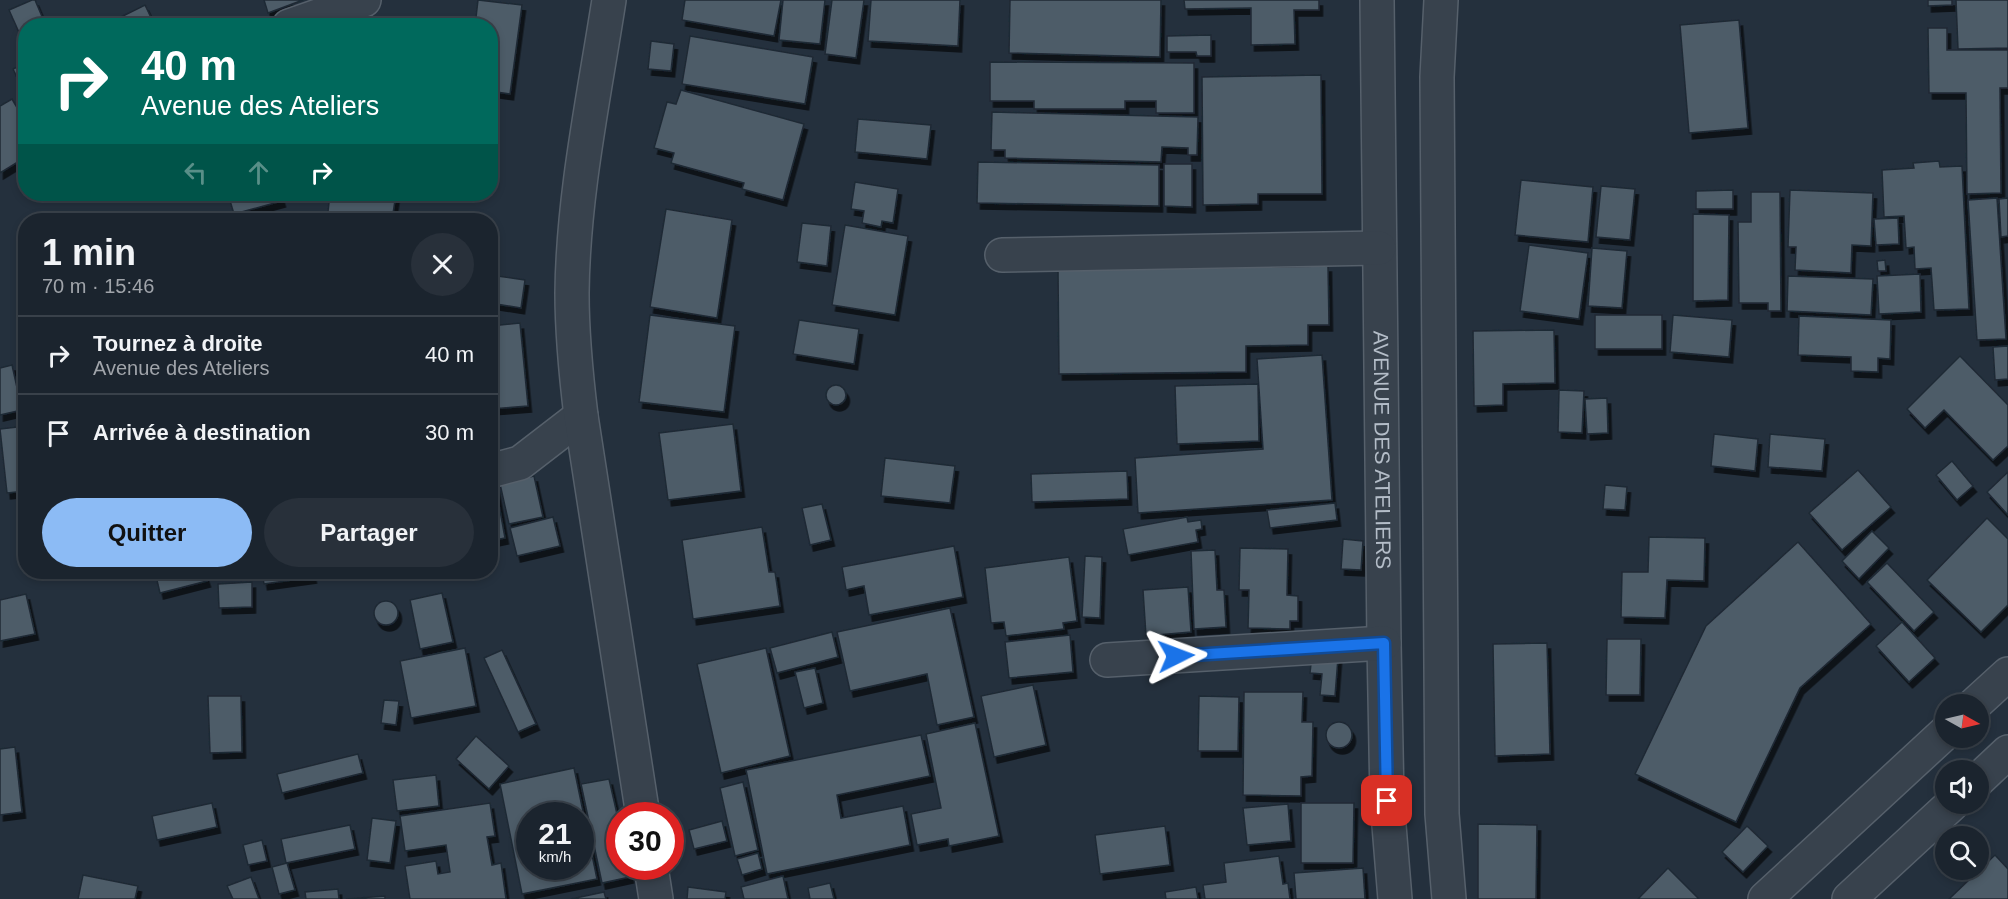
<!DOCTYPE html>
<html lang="fr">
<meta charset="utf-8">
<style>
:root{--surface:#1b242e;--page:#28303a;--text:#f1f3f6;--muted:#a0a4aa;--line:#39414a;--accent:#8cbbf5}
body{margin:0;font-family:Helvetica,sans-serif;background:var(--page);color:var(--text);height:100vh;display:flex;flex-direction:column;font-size:22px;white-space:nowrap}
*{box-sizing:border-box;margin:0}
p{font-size:20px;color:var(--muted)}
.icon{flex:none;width:33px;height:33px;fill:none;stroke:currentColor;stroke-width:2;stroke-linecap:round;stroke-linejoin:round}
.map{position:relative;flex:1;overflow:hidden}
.sheet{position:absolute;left:18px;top:213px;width:480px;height:366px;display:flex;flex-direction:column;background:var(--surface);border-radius:24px;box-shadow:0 3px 9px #0003,0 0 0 2px var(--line)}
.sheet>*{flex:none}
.banner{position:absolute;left:18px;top:18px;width:480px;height:183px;border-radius:24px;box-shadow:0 3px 9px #0003,0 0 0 2px var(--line);background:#00695c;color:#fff;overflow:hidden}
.needle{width:39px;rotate:98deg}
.tools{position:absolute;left:1935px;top:694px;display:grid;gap:12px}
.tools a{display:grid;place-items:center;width:54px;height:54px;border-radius:50%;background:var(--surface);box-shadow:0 3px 9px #0003,0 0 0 2px var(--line);font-size:30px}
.speed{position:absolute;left:516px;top:802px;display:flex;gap:12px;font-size:30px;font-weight:700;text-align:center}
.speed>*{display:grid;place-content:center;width:78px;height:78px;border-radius:50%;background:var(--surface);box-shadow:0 3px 9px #0003,0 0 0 2px var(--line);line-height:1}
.speed small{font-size:15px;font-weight:400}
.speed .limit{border:9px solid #d22;background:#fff;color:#111}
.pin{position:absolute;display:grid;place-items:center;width:51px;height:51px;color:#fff;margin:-26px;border-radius:12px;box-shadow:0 3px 9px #0006}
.me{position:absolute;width:66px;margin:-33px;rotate:87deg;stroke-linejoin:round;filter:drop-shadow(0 0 4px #0008)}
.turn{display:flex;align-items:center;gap:21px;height:126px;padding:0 24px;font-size:27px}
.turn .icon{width:78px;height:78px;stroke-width:2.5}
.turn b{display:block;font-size:42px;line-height:51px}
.lanes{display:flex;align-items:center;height:57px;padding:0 24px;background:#0003;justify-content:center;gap:30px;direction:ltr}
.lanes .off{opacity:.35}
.round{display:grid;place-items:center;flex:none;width:63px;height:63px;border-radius:32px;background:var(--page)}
.overview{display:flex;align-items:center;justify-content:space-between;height:102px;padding:0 24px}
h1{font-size:36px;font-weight:700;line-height:45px}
.primary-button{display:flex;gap:12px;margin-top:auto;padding:12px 24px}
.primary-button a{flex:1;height:69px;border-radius:36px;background:var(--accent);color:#111;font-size:24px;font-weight:700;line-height:69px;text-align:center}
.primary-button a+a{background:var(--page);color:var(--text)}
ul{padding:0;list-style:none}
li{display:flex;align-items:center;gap:18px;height:78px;padding:0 24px;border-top:2px solid var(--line)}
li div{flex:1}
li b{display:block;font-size:22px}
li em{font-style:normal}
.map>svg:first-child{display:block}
</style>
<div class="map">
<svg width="2008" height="899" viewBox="0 0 2008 899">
<defs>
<filter id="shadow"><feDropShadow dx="3.5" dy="6" stdDeviation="0" flood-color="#0009"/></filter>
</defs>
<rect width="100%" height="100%" fill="#24303d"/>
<g fill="#4e5b68" stroke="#1f2934" stroke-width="1.5" fill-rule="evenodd" filter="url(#shadow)">
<polygon points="32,0 35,0 46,26 26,26 26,48 9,10"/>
<polygon points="264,0 303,0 268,13"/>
<polygon points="478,0 522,5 510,94 490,91 490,26 475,26"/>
<polygon points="685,0 781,0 774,36 682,20"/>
<polygon points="783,0 825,0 820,44 779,40"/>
<polygon points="832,0 864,0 856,58 825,54"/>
<polygon points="871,0 960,0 958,46 868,41"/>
<polygon points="1010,0 1161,0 1160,57 1009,53"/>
<polygon points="1184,0 1319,0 1319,10 1294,10 1295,44 1251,45 1251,8 1185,9"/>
<polygon points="1928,0 1952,0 1952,5 1928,6"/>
<polygon points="1956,0 2008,0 2008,48 1958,49"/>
<polygon points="145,5 155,26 103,26"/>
<polygon points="1739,20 1748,128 1689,133 1680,25"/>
<polygon points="1928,28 1947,28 1947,50 2008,50 2008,88 2000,88 2001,193 1967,194 1966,93 1929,93"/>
<polygon points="1211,35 1211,56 1197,56 1196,52 1167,52 1167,36"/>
<polygon points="690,36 813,57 805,104 682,84"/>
<polygon points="651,41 674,44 671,71 648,69"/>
<polygon points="990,62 1194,63 1194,113 1156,113 1156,101 1125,101 1125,109 1034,109 1034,101 990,101"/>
<polygon points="26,63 26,95 13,69"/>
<polygon points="1321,75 1322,194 1258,194 1258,204 1203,205 1202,77"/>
<polygon points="681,90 804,124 783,200 742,189 744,183 671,163 674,153 654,148 667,102 676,104"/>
<polygon points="12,99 26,123 26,157 0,173 0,106"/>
<polygon points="992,112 1198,117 1197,155 1188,155 1188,148 1162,147 1161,162 1005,158 1005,150 991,150"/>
<polygon points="858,119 931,125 927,159 855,152"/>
<polygon points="1939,161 1940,167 1962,166 1969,309 1934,310 1931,268 1915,269 1914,247 1906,248 1904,216 1884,217 1882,170 1914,168 1913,163"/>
<polygon points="978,162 1159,165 1159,206 977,203"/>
<polygon points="1164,164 1192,164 1192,207 1164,206"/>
<polygon points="1521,180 1593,187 1588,242 1515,235"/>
<polygon points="855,182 898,189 893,223 882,221 881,227 862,223 864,211 851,209"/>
<polygon points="1601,186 1635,189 1630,240 1596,237"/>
<polygon points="1733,190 1733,209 1696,209 1696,191"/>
<polygon points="1790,190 1873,193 1871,246 1852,245 1851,273 1795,270 1796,247 1788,247"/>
<polygon points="1751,192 1780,192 1781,311 1768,311 1768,303 1739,303 1738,222 1751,222"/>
<polygon points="228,194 280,194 282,201 234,214"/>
<polygon points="330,194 396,194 392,220 327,220"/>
<polygon points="1997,198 2006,339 1977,340 1968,200"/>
<polygon points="2008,198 2008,236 2001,237 1999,199"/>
<polygon points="666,209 732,220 717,318 650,307"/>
<polygon points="1693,214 1729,215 1728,300 1693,301"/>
<polygon points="1898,218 1899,244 1876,245 1874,219"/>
<polygon points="802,223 831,226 827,266 797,262"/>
<polygon points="845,225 908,236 895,315 832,305"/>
<polygon points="1529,245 1588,253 1579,319 1520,311"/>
<polygon points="1592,248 1627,251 1622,308 1588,306"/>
<polygon points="1885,260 1886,271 1878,271 1877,261"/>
<polygon points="1328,266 1329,325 1308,325 1308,345 1246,346 1246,372 1059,374 1058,270"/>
<polygon points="1920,274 1921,312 1879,314 1877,276"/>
<polygon points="490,275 525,280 521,308 490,303"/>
<polygon points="1788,276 1873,279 1871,315 1787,311"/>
<polygon points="650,315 735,326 724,412 639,402"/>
<rect x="1595" y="315" width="67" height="34"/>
<polygon points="1673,315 1732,320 1729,357 1670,352"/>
<polygon points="1799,316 1891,320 1890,359 1878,358 1878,372 1851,371 1851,357 1798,355"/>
<polygon points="799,320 859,329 854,364 793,354"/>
<polygon points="520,323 528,406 490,409 490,326"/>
<polygon points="1554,330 1555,383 1503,384 1503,405 1474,406 1473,331"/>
<polygon points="2008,346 2008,379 1995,380 1993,347"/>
<polygon points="1322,355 1332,500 1138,513 1135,458 1263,449 1257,359"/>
<polygon points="1960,356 2008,405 2008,446 1993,460 1944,410 1925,428 1907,409"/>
<polygon points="12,365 22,410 0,415 0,368"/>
<polygon points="1258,384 1259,441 1177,444 1175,386"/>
<circle cx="836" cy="395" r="10"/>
<polygon points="1559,390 1584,391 1582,433 1558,432"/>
<polygon points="1607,398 1608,433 1587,434 1585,399"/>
<polygon points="733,424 741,491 668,500 659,433"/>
<polygon points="26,426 26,491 7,493 0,429"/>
<polygon points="1714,434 1758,439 1755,471 1711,466"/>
<polygon points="1770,434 1825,439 1822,471 1768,467"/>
<polygon points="885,458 955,466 950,503 881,496"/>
<polygon points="1952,461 1973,486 1957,500 1936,475"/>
<polygon points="1858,470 1891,507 1842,550 1809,513"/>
<polygon points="1127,471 1128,499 1032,502 1031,474"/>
<polygon points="2008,472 2008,515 1987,492"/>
<polygon points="534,476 543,517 509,524 500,484"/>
<polygon points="495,483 505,538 490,541 490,484"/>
<polygon points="1605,485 1627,487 1625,510 1603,509"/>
<polygon points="1335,503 1337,520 1270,528 1267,510"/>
<polygon points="822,504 831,540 810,545 802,508"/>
<polygon points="553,517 560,546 517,556 510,528"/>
<polygon points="1187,517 1188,522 1201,520 1202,529 1196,530 1198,542 1128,555 1123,529"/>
<polygon points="1987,518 2008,539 2008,605 1981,632 1927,580"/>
<polygon points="762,527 769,572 775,572 780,606 693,619 682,540"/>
<polygon points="1872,531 1889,548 1859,579 1842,561"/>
<polygon points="1649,537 1705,538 1704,581 1667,580 1665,618 1621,617 1622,572 1648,572"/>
<polygon points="1343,539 1363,541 1361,570 1341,569"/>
<polygon points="1798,542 1871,624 1800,688 1736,822 1635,774 1706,626"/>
<polygon points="954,546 963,597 869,615 864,586 846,590 842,567"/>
<polygon points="1240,548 1288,549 1287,595 1298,596 1298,621 1290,621 1290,629 1248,628 1249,590 1239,590"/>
<polygon points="1215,550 1217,590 1224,590 1226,627 1194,629 1191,551"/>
<polygon points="1085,556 1102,557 1100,618 1082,617"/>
<polygon points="1069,557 1077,621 1063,623 1064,629 1006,636 1004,622 991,623 985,568"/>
<polygon points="1887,563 1934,612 1914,631 1867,582"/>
<polygon points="155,572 204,572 207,581 160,593"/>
<polygon points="262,572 312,572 313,577 264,584"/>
<polygon points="252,582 252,607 219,608 218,584"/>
<polygon points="1188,587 1191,632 1146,636 1143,590"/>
<polygon points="442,593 453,642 420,649 410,600"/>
<polygon points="26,594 35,634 0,641 0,600"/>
<circle cx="386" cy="613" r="12"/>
<polygon points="950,608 974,717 937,725 927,674 850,691 837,632"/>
<polygon points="1902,622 1935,658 1909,682 1876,646"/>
<polygon points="832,632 838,657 777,673 770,648"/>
<polygon points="1070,635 1073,672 1009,678 1005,642"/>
<polygon points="1607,639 1641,639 1640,695 1606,695"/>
<polygon points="1547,643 1550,754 1495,756 1493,644"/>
<polygon points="465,648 476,706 411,718 400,661"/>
<polygon points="766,648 790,756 721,773 697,664"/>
<polygon points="502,650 536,724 518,732 484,658"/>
<polygon points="1312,655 1338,658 1335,696 1320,695 1322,674 1310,673"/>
<polygon points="815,668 823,703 804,708 795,672"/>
<polygon points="1033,685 1046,745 994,757 981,696"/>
<polygon points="1244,692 1303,692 1302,722 1313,722 1312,776 1301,777 1301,796 1243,795"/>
<polygon points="208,696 241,696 242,752 210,753"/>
<polygon points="1199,696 1239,697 1238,751 1198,751"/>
<polygon points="384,700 399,701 396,725 381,723"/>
<circle cx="1339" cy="735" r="13"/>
<polygon points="975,723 999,836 949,846 948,839 917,845 911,814 941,808 926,734"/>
<polygon points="921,735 930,776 837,795 841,818 903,806 910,845 767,874 746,770"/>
<polygon points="476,736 509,766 489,789 456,759"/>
<polygon points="15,747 22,812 0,815 0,749"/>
<polygon points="358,754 363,773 282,793 277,774"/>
<path d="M574 768 597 879 522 894 500 784ZM530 816H580V867H530Z"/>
<polygon points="436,775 439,806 397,811 393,780"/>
<polygon points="609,779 620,827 620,867 628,867 630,877 602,883 581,784"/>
<polygon points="743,782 758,850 735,856 720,788"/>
<polygon points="212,803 217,827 157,840 152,816"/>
<polygon points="490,803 495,836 487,837 492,865 501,863 506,899 410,899 405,866 436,861 438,874 450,872 446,845 405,851 400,816"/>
<polygon points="1301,803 1354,803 1353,863 1301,863"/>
<polygon points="1288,804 1291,841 1247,845 1243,808"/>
<polygon points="372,818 396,821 390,863 367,860"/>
<polygon points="722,821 727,841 694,849 689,830"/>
<polygon points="1478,824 1537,825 1536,899 1478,899"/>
<polygon points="350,825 355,849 286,863 281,839"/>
<polygon points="1165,826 1170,865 1100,874 1095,835"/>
<polygon points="1747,826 1768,846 1743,872 1722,852"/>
<polygon points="262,840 267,861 248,865 243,845"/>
<polygon points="758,853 762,869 742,875 737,859"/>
<polygon points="1995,855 2008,869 2008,899 1949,899"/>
<polygon points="1279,856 1283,884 1288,883 1290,899 1205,899 1203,885 1226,882 1224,863"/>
<polygon points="287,863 295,890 279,894 272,867"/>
<polygon points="1363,868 1365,899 1296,899 1294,873"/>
<polygon points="1668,868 1699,899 1638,899"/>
<polygon points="83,875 138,886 135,899 78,899"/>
<polygon points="783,876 788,899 744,899 741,887"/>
<polygon points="251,877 259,899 233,899 227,886"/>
<polygon points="830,883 834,899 808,899 810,899 808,888"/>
<polygon points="688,887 726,892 725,899 687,899"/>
<polygon points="1196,887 1198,899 1166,899 1165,892"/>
<polygon points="338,889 339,899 306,899 305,892"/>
<polygon points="604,892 606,899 571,899"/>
<polygon points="385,896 385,899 346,899"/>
</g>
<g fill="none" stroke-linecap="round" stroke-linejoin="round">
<g stroke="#56606b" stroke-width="36">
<g id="minor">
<path id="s1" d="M1377 0 1384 643 1387 801 1395 899"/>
<polyline points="1441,0 1437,77 1442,814 1449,899"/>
<polyline points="289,26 364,0"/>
<polyline points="1002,255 1379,248"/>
<polyline points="490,471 520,463 581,416"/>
<polyline points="1107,660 1384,643"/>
<polyline points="1974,705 2008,674"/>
<polyline points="1978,780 2008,752"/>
<polyline points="1765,899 1946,732"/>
<polyline points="1849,899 1952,804"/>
</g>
</g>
<g stroke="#56606b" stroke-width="36">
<g id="tertiary">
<path d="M609 0C594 97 573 195 572 293 572 334 576 375 581 416L643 816"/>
<polyline points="651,867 656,899"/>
</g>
</g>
<use href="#minor" stroke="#38424d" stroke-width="33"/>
<use href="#tertiary" stroke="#38424d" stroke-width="33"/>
</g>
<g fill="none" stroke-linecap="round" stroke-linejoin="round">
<g stroke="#114b97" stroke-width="15">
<polyline id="route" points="1176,656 1384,643 1387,801"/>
</g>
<use href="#route" stroke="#1a73e8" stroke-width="10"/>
</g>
<g text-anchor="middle" stroke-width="4.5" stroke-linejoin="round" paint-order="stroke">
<g font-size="21" fill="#b4bdc8" stroke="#1d2732">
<text dy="7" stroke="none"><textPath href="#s1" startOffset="450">AVENUE DES ATELIERS</textPath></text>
</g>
</g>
</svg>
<div class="tools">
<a><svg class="needle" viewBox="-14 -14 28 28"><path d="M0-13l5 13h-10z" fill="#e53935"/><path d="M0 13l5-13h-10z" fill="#a0a4aa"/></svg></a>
<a><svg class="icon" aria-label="sound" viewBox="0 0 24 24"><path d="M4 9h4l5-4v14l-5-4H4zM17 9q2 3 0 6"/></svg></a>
<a><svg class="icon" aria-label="search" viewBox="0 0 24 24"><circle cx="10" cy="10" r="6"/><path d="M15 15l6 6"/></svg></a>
</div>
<div class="speed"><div>21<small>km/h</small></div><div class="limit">30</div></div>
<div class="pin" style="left:1387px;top:801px;background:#d93025"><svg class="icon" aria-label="arrive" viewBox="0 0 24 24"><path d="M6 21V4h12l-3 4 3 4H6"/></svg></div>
<svg class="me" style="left:1176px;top:656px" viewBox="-20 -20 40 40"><path d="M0-17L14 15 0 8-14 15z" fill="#1a73e8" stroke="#fff" stroke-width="4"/></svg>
<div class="banner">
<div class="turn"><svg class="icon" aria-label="right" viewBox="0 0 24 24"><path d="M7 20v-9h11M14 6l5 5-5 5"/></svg><div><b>40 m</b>Avenue des Ateliers</div></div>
<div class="lanes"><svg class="icon off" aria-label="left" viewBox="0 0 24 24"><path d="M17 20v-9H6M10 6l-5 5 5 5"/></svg><svg class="icon off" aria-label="ahead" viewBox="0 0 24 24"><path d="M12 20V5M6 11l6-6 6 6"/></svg><svg class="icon" aria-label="right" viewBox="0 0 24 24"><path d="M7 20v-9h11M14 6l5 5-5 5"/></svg></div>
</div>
<section class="sheet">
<div class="overview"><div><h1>1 min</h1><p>70 m · 15:46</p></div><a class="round"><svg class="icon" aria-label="close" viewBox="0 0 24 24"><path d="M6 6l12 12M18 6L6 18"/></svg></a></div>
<ul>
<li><svg class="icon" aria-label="right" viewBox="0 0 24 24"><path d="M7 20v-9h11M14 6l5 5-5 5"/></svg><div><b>Tournez à droite</b><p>Avenue des Ateliers</p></div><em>40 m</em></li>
<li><svg class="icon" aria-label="arrive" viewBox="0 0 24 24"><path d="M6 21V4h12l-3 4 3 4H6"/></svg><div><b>Arrivée à destination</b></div><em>30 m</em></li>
</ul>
<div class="primary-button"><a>Quitter</a><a>Partager</a></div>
</section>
</div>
